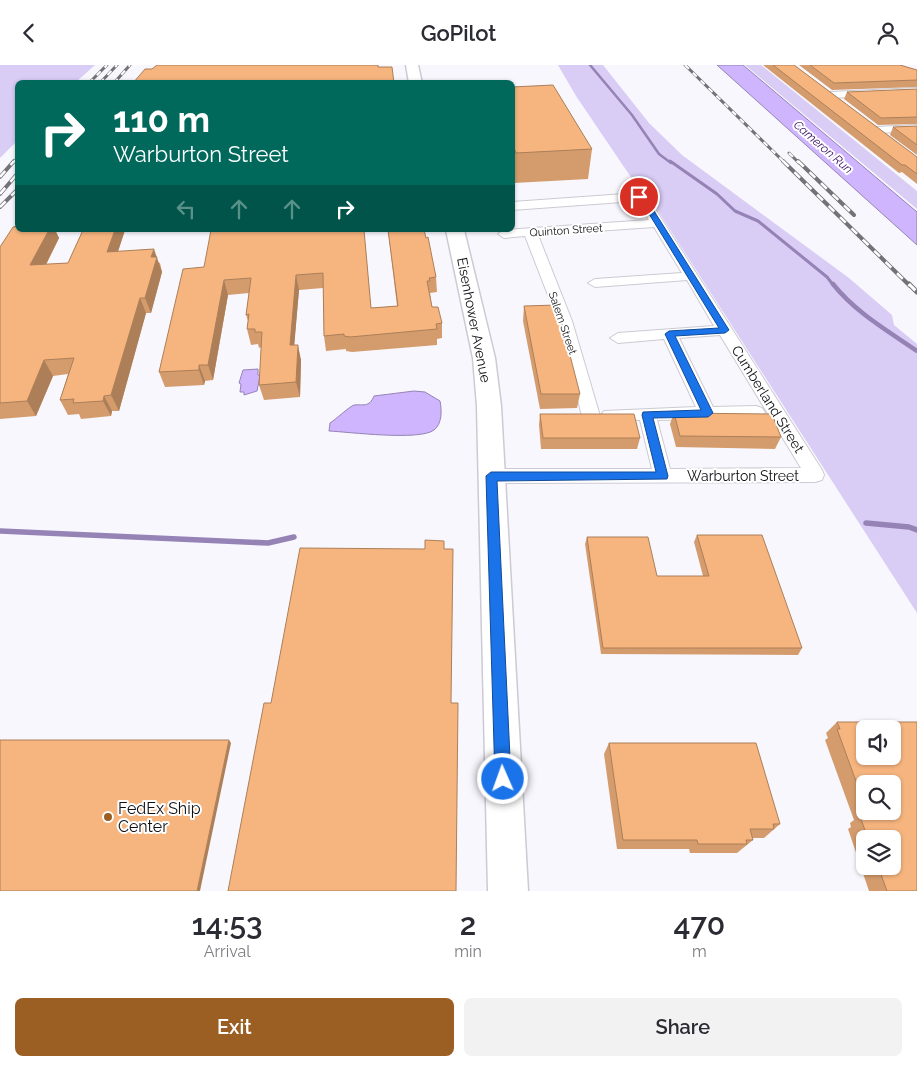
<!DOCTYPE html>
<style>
:root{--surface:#fff;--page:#f2f2f3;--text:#2b2b33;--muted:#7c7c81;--accent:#9b5e23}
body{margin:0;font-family:Raleway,sans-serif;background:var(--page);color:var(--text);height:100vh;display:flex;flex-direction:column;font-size:19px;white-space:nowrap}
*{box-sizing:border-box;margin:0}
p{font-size:16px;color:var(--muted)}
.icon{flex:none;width:28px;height:28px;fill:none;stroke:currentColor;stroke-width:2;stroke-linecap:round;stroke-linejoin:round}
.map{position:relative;height:826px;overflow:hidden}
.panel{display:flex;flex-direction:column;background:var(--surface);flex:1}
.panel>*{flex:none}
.top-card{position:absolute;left:15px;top:15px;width:500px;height:152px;border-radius:8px;box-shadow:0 1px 4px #0004;background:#00695c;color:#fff;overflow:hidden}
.controls{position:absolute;left:856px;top:655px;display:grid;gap:10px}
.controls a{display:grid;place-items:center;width:45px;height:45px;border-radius:8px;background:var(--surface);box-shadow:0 1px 4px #0004;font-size:25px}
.pin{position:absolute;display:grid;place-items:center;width:42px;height:42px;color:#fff;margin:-21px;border:2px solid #fff;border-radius:50%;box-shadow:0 1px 5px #0007}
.me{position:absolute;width:55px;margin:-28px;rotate:358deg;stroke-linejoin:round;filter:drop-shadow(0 0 4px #0008)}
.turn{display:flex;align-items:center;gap:18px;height:105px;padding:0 15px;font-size:22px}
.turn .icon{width:65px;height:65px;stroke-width:2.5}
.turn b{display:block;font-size:35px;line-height:42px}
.lanes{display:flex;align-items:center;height:48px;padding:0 15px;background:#0003;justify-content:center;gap:25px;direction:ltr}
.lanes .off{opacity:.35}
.eta{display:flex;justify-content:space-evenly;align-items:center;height:85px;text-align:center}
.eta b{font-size:30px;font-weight:600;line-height:35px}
.cta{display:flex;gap:10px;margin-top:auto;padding:10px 15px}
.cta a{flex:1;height:58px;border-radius:8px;background:var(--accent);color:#fff;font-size:20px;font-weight:600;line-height:58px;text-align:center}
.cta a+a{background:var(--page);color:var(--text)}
header{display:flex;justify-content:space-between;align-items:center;height:65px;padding:0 15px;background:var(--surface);font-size:22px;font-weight:600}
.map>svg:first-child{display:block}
</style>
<header><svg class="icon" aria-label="back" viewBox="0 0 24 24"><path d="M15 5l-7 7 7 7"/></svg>GoPilot<svg class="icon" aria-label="person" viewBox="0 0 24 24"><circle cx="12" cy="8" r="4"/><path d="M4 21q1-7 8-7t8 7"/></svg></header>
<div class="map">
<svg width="917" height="826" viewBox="0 0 917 826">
<rect width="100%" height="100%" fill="#f9f7fe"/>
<g fill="#d9ccf5">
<polygon points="0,0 95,0 76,17 18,18 17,76 0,93"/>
<polygon points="558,0 603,0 649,58 682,90 849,213 892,250 894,260 917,279 917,548 651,135 643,130 576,31"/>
<polygon points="745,0 761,0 917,126 917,144"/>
</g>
<g fill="#ceb5fd" stroke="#9583b6">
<polygon points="717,0 743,0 917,147 917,180"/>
<polygon points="258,304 258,310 260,311 257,326 244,330 244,327 240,327 241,319 239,318 243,305"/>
<path d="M414 326 425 327 440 336C442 346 442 359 434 365 420 376 349 367 329 366L330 358C335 355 350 341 354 340 363 339 369 343 374 331Z"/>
</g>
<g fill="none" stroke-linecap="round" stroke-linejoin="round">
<polyline stroke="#9583b6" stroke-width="2.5" points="590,0 632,50 659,89 671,98"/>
<polyline stroke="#9583b6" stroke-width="3" points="670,96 717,129 735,146 758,156 827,212 834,221"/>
<path stroke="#9583b6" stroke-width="4.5" d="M833 219C855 247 888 266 917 286"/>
<g stroke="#9583b6" stroke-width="5.5">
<polyline points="866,458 909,462 917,465"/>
<polyline points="0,466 268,478 294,472"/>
</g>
<g stroke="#cccad2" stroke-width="2">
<g id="minor">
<polygon points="917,23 917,29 830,33 825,30 830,27"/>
<polygon points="917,60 917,66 876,68 871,65 876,62"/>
<path d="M639 128 650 136 822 405 824 410 822 415 815 417 491 418 484 416 482 411 484 406 491 404H652L640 355 604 354 601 350 604 346 696 342 664 274 618 278 610 273 618 268 714 261 687 215 595 222 588 218 595 214 682 208 654 162 538 170 572 256 600 351 597 355H585L582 351 558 256 525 171 504 173 498 169 504 165 649 155 636 136 512 145V137ZM720 270 801 403 670 404 657 355 756 353 762 351 765 347 762 343 756 341 713 342 679 273Z"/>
</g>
</g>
<g stroke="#cccad2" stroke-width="3">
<g id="secondary">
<polygon points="406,0 418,0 422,18 409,18"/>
<polygon points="446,165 464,165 495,293 501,341 528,826 488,826 477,341 473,293"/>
</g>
</g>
<use href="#minor" fill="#fff" fill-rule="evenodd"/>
<use href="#secondary" fill="#fff" fill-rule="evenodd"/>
<g stroke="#747277" stroke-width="3">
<g id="rail-far2">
<polyline points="685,0 785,98"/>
<polyline points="89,18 107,0"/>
<polyline points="100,18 117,0"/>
<polyline points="114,18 130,0"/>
<polyline points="789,88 799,98"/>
<polyline points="13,98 18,92"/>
</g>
</g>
<g stroke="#747277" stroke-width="4">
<g id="rail-far1">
<polyline points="783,96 910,221"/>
<polyline points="798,96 854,150"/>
<polyline points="0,112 14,96"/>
<polyline points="0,129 18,108"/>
<polyline points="0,142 18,124"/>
</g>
</g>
<g stroke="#747277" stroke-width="5">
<polyline id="rail" points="909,219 917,227"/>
</g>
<use href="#rail-far2" stroke="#fff" stroke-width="2" stroke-dasharray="5.5" stroke-linecap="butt"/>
<use href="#rail-far1" stroke="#fff" stroke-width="2.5" stroke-dasharray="8" stroke-linecap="butt"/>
<use href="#rail" stroke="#fff" stroke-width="3" stroke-dasharray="9" stroke-linecap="butt"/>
</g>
<g fill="#d49c6d" fill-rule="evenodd">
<polygon points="763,0 794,0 917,92 917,119 902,107 899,108"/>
<polygon points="799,0 900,0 917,5 917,22 832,25"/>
<polygon points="512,22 592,84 588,114 514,118 512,114"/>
<polygon points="917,24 917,59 878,60 844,34 847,27"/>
<polygon points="917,61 917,90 890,70 893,62"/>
<polygon points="49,165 55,165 59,173 46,200 68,198 83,165 125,165 118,186 160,198 162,207 151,248 146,248 119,346 112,346 111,351 81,354 79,349 68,350 60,335 68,309 53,311 36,351 0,354 0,182"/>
<polygon points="364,165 371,243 397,241 388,165 424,165 436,212 437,227 430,228 432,242 442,258 442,273 437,274 437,280 352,287 346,286 346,284 326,286 324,271 323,223 299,225 294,280 301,295 300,332 264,335 259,320 262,282 259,283 258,279 251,280 247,264 248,256 246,250 249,228 228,230 213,315 205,316 204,320 165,322 159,307 204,202"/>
<polygon points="524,241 580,329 577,343 540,344 523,256"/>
<polygon points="674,348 781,372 775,384 676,382 670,359"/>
<polygon points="540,349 640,373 637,384 541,384 539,360"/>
<polygon points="697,470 802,583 798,590 601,589 585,479 587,472 657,511 703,511 694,477"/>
<path d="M837 657H917V826H869L848 764 851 762 850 758 854 755 825 675 828 673 826 668ZM865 664H892V691H865ZM865 719H892V746H865ZM865 774H892V801H865Z"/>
<polygon points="609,678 780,759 764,773 752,773 753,775 737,788 690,788 689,784 617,784 604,689"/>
</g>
<g fill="#ac7f59">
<polygon points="49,165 55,165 59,173 38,215 30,200"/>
<polygon points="115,165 125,165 113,202 107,187"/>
<polygon points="154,184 162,207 151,248 145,233 151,192"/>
<polygon points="296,210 299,225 293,295 290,280"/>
<polygon points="224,215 228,230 213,315 208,300"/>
<polygon points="140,233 146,248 119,346 111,330"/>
<polygon points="298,280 301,295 300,332 296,317"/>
<polygon points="44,295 53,311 36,351 27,336"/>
<polygon points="199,300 205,316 204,320 199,305"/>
<polygon points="104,331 112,346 111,351 103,336"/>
<polygon points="229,675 231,678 200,826 197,826"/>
</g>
<g fill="#f6b57f" stroke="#ac7f59" fill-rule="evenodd">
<polygon points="157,0 378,0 378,2 392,2 394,18 133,18 145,4 152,4"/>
<polygon points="773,0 794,0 917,92 917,109 905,100 902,100"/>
<polygon points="810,0 900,0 917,5 917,15 834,18"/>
<polygon points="553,20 592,84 516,88 512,79 512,22"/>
<polygon points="917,24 917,52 881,53 847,27"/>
<polygon points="917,61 917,80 893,62"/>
<polygon points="18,161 18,165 49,165 30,200 68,198 83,165 115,165 107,187 154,184 151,192 157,192 145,233 140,233 111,330 104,331 103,336 73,338 74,334 60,335 74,293 44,295 27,336 0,338 0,182 13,162"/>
<polygon points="211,165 364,165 371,243 398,241 388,165 424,165 426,173 428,172 436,212 429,213 430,216 427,216 432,242 438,242 442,258 436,259 437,264 350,272 344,271 344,269 324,271 323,208 296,210 290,280 298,280 296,317 259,320 262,267 255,267 255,264 247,264 249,249 246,250 251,213 224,215 208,300 199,300 199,305 159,307 183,204 204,202"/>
<polygon points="557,240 580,329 541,329 524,241"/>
<polygon points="674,348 772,349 781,372 680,371"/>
<polygon points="540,349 634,349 640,373 543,373"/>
<polygon points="697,470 762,470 802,583 603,583 587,472 648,472 657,511 709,511"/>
<polygon points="425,475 444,476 444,484 453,484 451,638 458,638 456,826 228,826 264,638 271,638 300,483 425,484"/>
<path d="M837 657H917V826H887L878 801H892V774H868L861 754H865L863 749H868L867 746H892V719H865V741L837 664H840ZM865 664H892V691H865Z"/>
<polygon points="0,675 229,675 197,826 0,826"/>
<polygon points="609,678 756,678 780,759 773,759 774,764 750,764 753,775 746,775 747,779 698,779 697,775 623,775"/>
</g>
<polygon fill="#1a73e8" stroke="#114b97" points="639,130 649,138 729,265 725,268 675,271 713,348 708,352 653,353 668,411 667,414 497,416 511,714 509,720 503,722 497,720 495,714 486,411 491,407 656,407 642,350 643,347 701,345 665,269 669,266 719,263 643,139 635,132"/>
<circle fill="#9b5e23" stroke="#fff" stroke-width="2" cx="108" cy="752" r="5"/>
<g text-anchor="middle" stroke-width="4" stroke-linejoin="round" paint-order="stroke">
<g font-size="11" fill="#100f12" stroke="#fff">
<text transform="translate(566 165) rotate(-4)" y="4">Quinton Street</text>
<text transform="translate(563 258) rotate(71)" y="4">Salem Street</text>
</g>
<g font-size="12" font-style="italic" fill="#3a1264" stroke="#fff">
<text transform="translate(823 82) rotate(41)" y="4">Cameron Run</text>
</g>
<g font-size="14" fill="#100f12" stroke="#fff">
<text transform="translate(474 255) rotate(79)" y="5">Eisenhower Avenue</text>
<text transform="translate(768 334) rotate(58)" y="5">Cumberland Street</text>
<text x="743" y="416">Warburton Street</text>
</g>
<g font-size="16" fill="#100f12" stroke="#fff" text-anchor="start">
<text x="118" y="749">FedEx Ship<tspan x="118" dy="18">Center</tspan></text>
</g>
</g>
</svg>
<div class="controls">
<a><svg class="icon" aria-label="sound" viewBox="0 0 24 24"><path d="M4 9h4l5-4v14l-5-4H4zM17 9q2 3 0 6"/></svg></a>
<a><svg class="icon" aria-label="search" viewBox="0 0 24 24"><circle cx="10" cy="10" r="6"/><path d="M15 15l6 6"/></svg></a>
<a><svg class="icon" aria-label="layers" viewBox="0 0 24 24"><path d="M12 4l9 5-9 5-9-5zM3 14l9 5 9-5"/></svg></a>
</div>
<div class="pin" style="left:639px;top:132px;background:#d93025"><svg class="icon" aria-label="arrive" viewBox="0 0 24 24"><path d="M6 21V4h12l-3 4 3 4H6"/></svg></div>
<svg class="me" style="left:503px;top:714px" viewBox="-20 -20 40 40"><circle r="17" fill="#1a73e8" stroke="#fff" stroke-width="3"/><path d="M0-11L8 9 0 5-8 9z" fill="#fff"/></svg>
<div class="top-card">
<div class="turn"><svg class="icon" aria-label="right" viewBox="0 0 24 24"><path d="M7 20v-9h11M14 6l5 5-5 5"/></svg><div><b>110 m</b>Warburton Street</div></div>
<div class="lanes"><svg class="icon off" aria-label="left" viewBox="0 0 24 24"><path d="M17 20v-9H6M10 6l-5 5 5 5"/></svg><svg class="icon off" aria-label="ahead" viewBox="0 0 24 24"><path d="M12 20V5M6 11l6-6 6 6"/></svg><svg class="icon off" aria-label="ahead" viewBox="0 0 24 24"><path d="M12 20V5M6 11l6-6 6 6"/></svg><svg class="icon" aria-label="right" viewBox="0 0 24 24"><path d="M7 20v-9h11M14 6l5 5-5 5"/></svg></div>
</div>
</div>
<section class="panel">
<div class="eta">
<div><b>14:53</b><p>Arrival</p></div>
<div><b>2</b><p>min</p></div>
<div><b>470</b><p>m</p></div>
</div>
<div class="cta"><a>Exit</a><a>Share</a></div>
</section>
